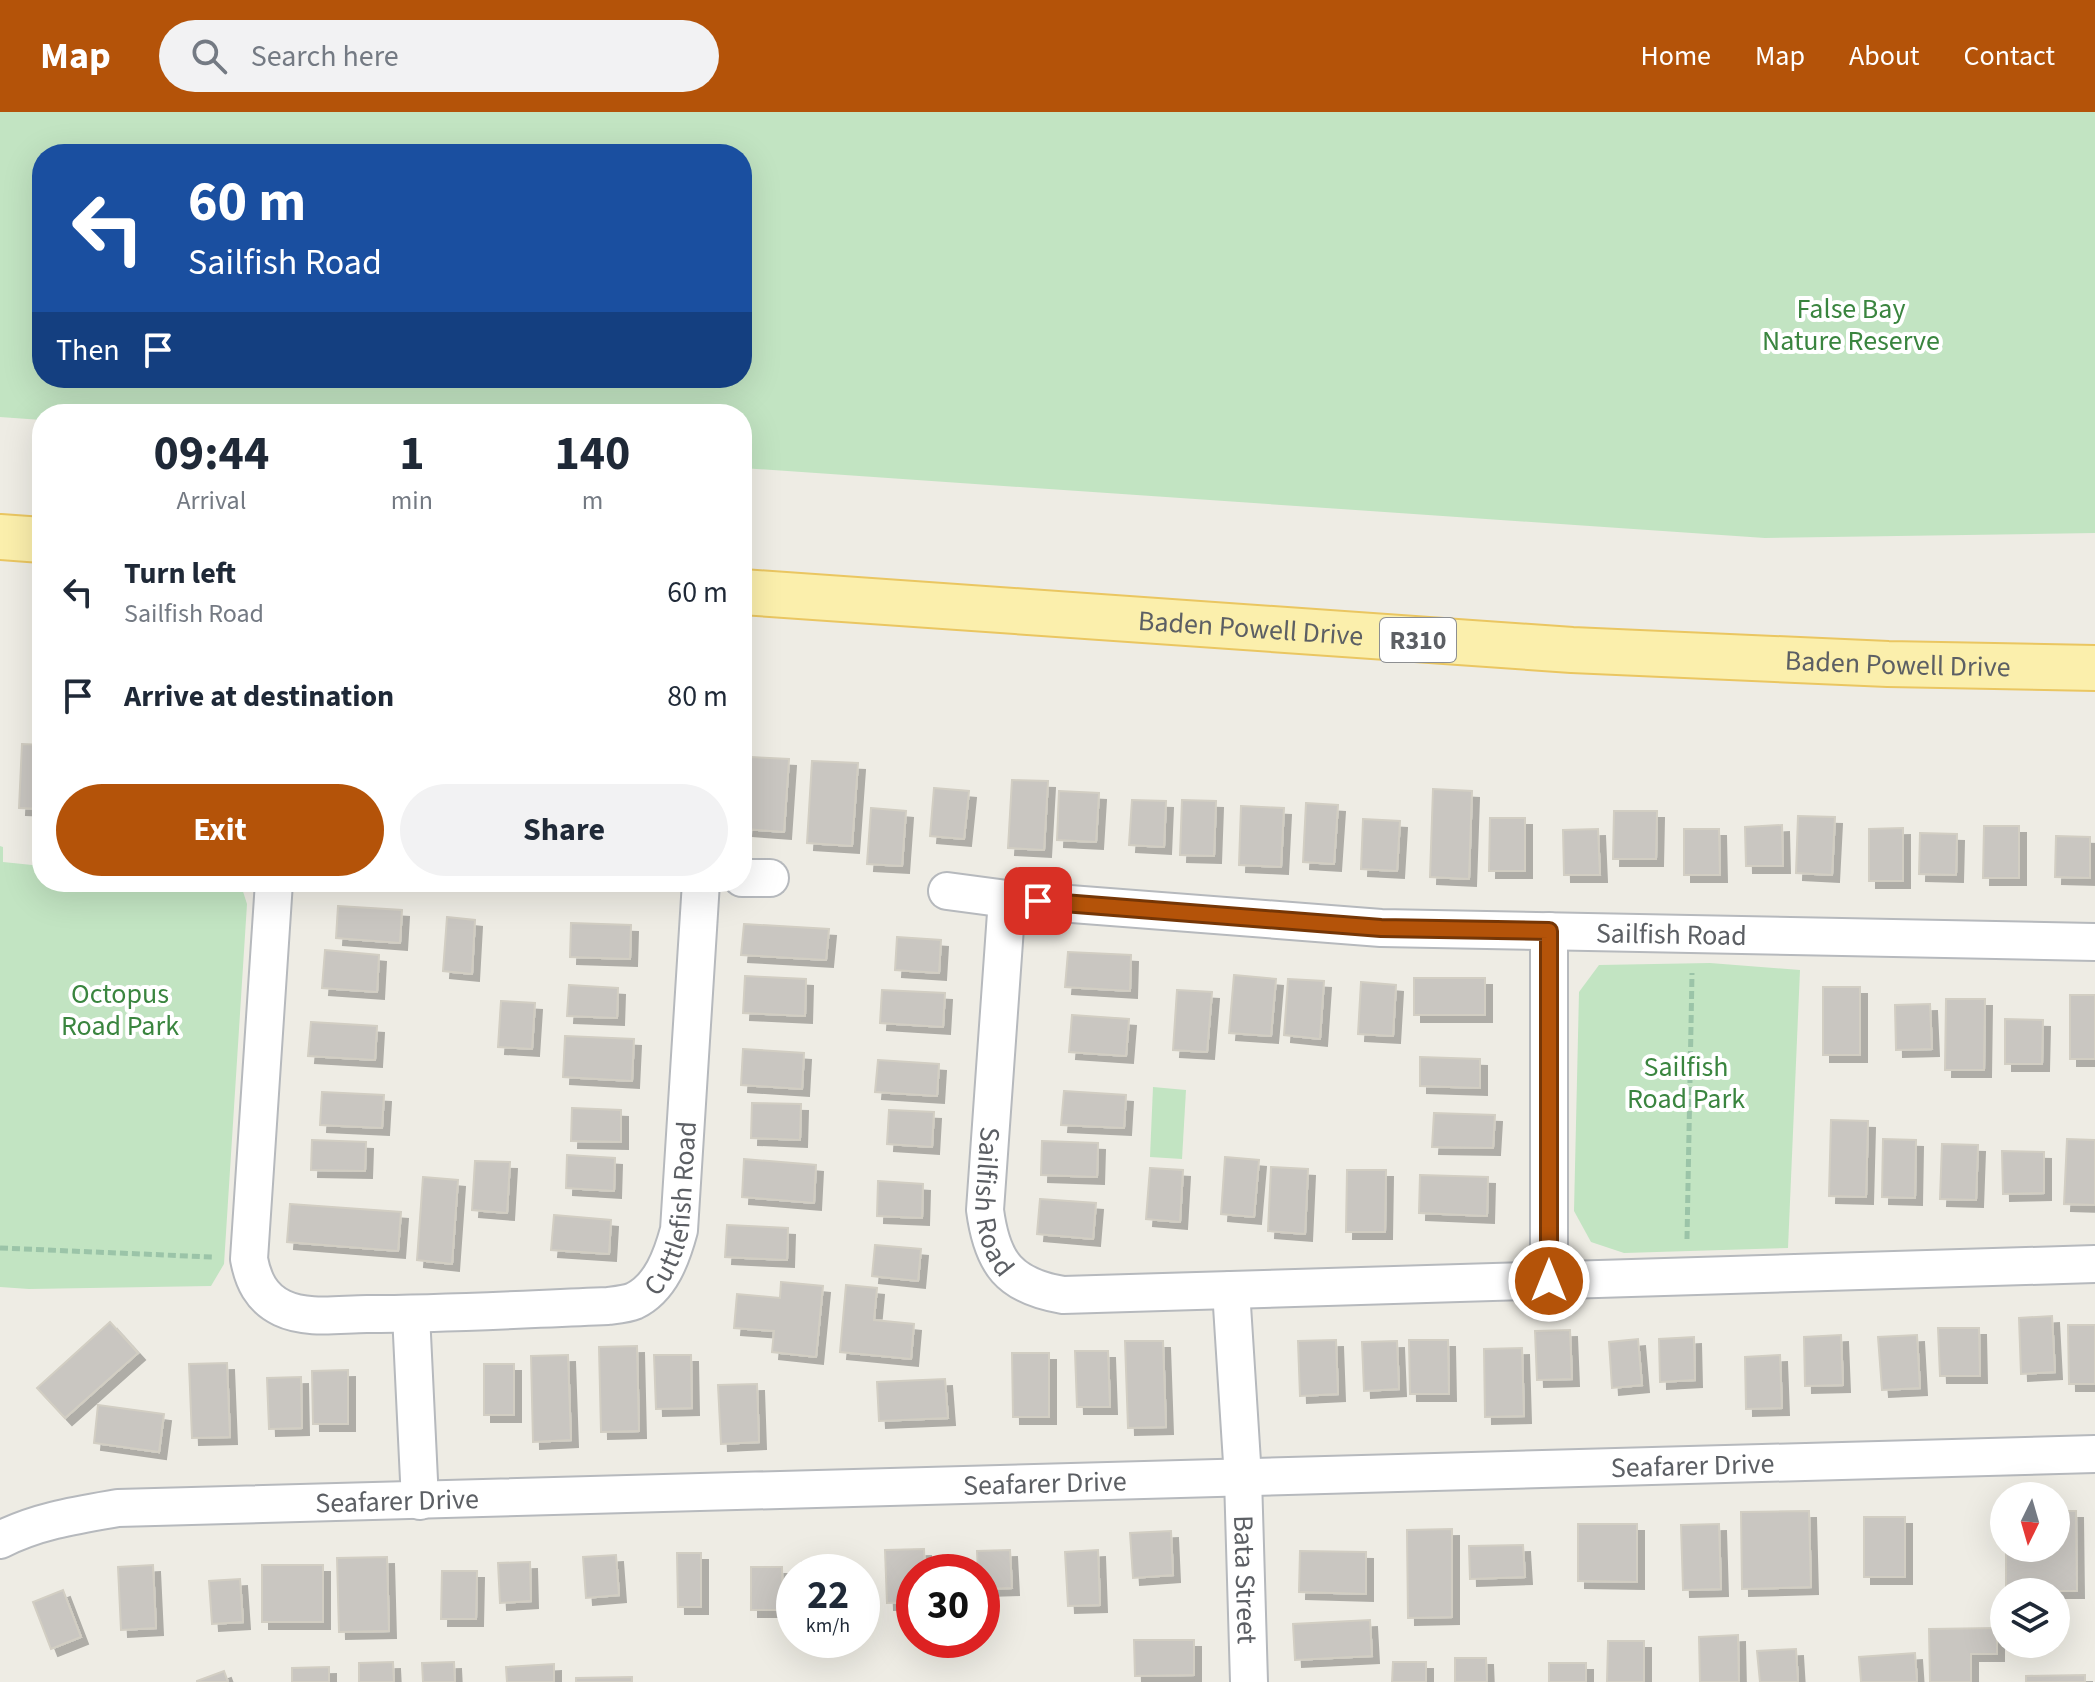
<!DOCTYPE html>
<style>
:root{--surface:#fff;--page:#f2f2f3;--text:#1f2937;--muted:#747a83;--accent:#b45309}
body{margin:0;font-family:"Source Sans 3",sans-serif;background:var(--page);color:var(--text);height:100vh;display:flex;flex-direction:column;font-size:30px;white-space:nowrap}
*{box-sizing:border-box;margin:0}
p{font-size:26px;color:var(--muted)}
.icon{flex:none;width:44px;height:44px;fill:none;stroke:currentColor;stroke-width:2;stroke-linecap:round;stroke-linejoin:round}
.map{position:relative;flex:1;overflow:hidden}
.sheet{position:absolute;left:32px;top:292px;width:720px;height:488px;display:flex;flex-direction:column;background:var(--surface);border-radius:32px;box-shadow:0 8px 32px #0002}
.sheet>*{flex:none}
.hud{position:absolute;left:32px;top:32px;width:720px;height:244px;border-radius:32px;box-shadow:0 8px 32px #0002;background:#1a4fa0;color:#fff;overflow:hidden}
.needle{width:52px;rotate:185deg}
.buttons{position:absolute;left:1990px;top:1370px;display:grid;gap:16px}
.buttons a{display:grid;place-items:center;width:80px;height:80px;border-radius:50%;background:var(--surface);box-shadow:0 8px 32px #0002;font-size:40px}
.speed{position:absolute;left:776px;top:1442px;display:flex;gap:16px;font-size:40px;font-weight:700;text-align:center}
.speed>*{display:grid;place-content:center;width:104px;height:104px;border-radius:50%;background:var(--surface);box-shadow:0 8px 32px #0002;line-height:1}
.speed small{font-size:20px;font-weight:400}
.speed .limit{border:12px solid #d22;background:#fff;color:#111}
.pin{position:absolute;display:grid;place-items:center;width:68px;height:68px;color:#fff;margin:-34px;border-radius:16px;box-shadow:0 4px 12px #0006}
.me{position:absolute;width:88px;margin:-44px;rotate:0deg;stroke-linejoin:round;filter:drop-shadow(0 0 6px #0008)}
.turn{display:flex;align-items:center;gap:28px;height:168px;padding:0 24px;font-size:36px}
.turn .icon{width:104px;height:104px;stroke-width:2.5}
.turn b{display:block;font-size:56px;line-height:68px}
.then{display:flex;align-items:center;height:76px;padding:0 24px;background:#0003;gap:16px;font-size:30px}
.eta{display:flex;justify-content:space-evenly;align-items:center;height:136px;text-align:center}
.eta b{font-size:48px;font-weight:700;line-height:56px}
.button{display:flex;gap:16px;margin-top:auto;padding:16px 24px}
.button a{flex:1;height:92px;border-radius:48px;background:var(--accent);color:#fff;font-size:32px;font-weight:700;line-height:92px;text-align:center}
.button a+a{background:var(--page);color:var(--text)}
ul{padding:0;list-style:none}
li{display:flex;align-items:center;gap:24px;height:104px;padding:0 24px}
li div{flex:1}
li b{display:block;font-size:30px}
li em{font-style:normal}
header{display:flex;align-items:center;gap:48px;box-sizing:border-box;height:112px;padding:0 40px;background:var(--accent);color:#fff}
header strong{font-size:38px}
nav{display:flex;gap:44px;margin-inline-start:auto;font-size:28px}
.search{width:560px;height:72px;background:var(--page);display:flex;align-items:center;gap:20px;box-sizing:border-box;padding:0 28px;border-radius:44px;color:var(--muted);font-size:30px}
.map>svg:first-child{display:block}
</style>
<header>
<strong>Map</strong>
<div class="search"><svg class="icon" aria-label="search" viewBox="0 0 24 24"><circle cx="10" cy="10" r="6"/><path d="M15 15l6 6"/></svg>Search here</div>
<nav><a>Home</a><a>Map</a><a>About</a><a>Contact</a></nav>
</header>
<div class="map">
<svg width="2095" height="1570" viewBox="0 0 2095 1570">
<defs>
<filter id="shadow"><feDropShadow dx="7" dy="7" stdDeviation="0" flood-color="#0004"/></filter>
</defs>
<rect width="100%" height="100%" fill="#eeece4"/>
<g fill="#c2e4c2" fill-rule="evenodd">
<path d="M0 0H2095V421L1765 426 742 356V302H42V308L0 305ZM42 42H742V266H42Z"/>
<polygon points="0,734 3,735 3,750 42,754 42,770 240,770 247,792 224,1152 211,1174 29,1177 0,1175"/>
<polygon points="1710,851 1800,858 1788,1136 1624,1141 1591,1130 1574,1099 1579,880 1599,853"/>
<polygon points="1153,975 1186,978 1182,1047 1150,1045"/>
</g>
<g fill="#c9c6c1" stroke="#d2cec3" stroke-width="2" filter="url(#shadow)">
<polygon points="22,632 42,633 42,697 19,696"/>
<polygon points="751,645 789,647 784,720 746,717"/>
<polygon points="812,649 858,651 852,734 807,731"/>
<polygon points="1012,668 1048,669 1044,738 1008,736"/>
<polygon points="934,676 969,679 964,727 930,724"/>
<polygon points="1433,677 1472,679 1469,767 1430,765"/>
<polygon points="1059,679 1099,681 1096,730 1057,728"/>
<polygon points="1132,688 1166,689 1164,735 1129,733"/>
<polygon points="1182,688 1216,689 1214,744 1180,743"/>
<polygon points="1306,691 1338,693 1334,752 1303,750"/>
<polygon points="1241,694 1284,696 1281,755 1239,753"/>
<polygon points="871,696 906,699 902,754 867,752"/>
<polygon points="1614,699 1657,699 1656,747 1613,747"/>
<polygon points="1798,704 1835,705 1832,763 1796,761"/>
<polygon points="1490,706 1525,706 1525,759 1489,759"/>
<polygon points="1363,707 1400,709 1397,759 1361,757"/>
<polygon points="1782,713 1783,754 1746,754 1745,715"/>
<polygon points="1984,714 2019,714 2019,766 1983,766"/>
<polygon points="1903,716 1903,769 1869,769 1869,717"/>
<polygon points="1598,717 1600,763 1564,763 1563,718"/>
<polygon points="1684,717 1719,717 1720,763 1684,763"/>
<polygon points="1920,721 1957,722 1956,763 1919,762"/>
<polygon points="2056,724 2090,725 2090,766 2055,765"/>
<polygon points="338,794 402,798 400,831 336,826"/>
<polygon points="447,805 475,808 472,862 443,859"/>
<polygon points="571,811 631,813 630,847 570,845"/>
<polygon points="744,812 829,817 826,848 741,843"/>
<polygon points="897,825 941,828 939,861 895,858"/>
<polygon points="325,838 379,843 377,880 322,876"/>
<polygon points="1068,840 1131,843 1130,879 1065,875"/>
<polygon points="1234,863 1276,867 1271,924 1229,921"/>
<polygon points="745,864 806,867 805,904 743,901"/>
<rect x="1414" y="866" width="71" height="37"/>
<polygon points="1288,867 1324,869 1320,927 1284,923"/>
<polygon points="1361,870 1396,873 1393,924 1358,922"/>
<polygon points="569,873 618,876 617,906 567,904"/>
<rect x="1823" y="875" width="37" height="68"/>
<polygon points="882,878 945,881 943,915 880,911"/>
<polygon points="1177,878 1212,880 1207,940 1173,938"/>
<rect x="2070" y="883" width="25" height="64"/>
<polygon points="1946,887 1985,887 1984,958 1945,958"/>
<polygon points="501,889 535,891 532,937 498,935"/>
<polygon points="1930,892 1932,937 1896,938 1895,893"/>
<polygon points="1072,903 1129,907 1126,944 1069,940"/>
<polygon points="2005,907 2043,908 2042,952 2005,952"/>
<polygon points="311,910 377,914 375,948 308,944"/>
<polygon points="565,924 634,927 632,969 563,965"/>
<polygon points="743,937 804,941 802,977 741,973"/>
<polygon points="1420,945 1480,947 1480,976 1420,974"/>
<polygon points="878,948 939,952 937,984 875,980"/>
<polygon points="1064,979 1126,983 1124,1016 1061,1013"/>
<polygon points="322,980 384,983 382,1016 320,1013"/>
<polygon points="752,991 801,992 800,1028 751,1026"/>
<polygon points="572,996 621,998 621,1030 571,1029"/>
<polygon points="889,998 934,1000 932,1035 887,1032"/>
<polygon points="1434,1001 1495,1003 1493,1036 1432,1035"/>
<polygon points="1831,1008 1868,1009 1866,1085 1829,1084"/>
<polygon points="1883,1027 1916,1028 1915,1086 1882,1085"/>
<polygon points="2067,1027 2095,1028 2095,1093 2064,1092"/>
<polygon points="312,1028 366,1030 365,1059 311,1058"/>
<polygon points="1042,1029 1098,1031 1097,1065 1041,1063"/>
<polygon points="1942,1032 1978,1033 1976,1088 1940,1087"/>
<polygon points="2002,1039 2044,1040 2044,1081 2003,1082"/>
<polygon points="567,1043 615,1046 614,1079 566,1076"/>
<polygon points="1225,1045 1259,1048 1254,1105 1221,1102"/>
<polygon points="744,1047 816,1053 814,1091 742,1085"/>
<polygon points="475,1049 510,1050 507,1101 472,1098"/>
<polygon points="1271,1055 1308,1057 1305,1122 1268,1119"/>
<polygon points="1150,1056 1183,1058 1180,1110 1146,1107"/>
<polygon points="1347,1058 1386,1058 1385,1120 1346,1120"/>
<polygon points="1420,1063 1488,1065 1487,1104 1419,1101"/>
<polygon points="423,1065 458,1068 452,1152 417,1148"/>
<polygon points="878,1069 923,1072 922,1106 877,1104"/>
<polygon points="1040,1087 1096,1091 1093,1127 1037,1122"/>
<polygon points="290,1092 401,1100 398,1139 287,1130"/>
<polygon points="554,1103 611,1108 609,1142 551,1138"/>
<polygon points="727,1113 788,1116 787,1148 725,1145"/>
<polygon points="875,1133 921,1137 918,1169 872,1164"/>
<polygon points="781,1170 823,1174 816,1245 772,1240 774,1219 734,1216 737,1182 780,1186"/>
<polygon points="846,1173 877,1176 874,1208 914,1212 911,1247 840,1240"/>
<polygon points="2052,1204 2055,1260 2021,1262 2019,1206"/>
<polygon points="110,1210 138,1241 65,1306 37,1276"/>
<polygon points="2068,1213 2095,1213 2095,1272 2069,1272"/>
<polygon points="1938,1216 1979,1216 1980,1264 1940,1264"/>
<polygon points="1570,1218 1572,1267 1537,1268 1535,1219"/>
<polygon points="1841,1223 1843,1273 1805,1274 1804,1225"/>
<polygon points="1917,1223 1920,1276 1882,1278 1878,1225"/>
<polygon points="1694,1225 1695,1268 1660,1270 1659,1227"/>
<polygon points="1638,1227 1642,1273 1612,1276 1609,1230"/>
<polygon points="1336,1228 1338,1282 1300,1284 1298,1229"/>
<polygon points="1409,1228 1448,1228 1449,1282 1410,1282"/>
<polygon points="1125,1229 1163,1229 1166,1315 1128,1316"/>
<polygon points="1397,1229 1399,1277 1364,1279 1362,1230"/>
<polygon points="637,1234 639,1319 601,1320 599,1235"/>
<polygon points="1522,1236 1524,1304 1485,1305 1484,1237"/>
<polygon points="1075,1239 1108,1239 1110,1295 1077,1295"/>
<polygon points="1012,1241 1049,1241 1049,1305 1013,1305"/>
<polygon points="568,1243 571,1328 533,1330 531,1244"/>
<polygon points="654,1243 691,1243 692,1296 656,1297"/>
<polygon points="1780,1243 1782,1296 1746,1297 1745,1245"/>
<polygon points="227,1251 230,1325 192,1326 189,1252"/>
<rect x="484" y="1252" width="30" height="51"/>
<polygon points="348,1258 348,1312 313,1312 312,1259"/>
<polygon points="301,1265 302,1316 269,1317 267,1266"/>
<polygon points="945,1267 948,1306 879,1309 877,1270"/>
<polygon points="757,1272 759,1330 721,1332 718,1273"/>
<polygon points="98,1293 164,1302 159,1340 94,1331"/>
<polygon points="1809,1399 1811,1475 1742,1477 1741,1400"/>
<polygon points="2056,1399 2076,1399 2077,1479 2006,1479 2006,1436 2056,1436"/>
<rect x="1864" y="1405" width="41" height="60"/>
<polygon points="1578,1412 1637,1412 1637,1470 1578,1469"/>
<polygon points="1719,1412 1721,1477 1683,1478 1681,1413"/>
<polygon points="1452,1417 1452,1505 1408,1506 1407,1418"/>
<polygon points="1171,1419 1173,1463 1133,1466 1130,1421"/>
<polygon points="1523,1433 1525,1465 1470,1467 1469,1434"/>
<polygon points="924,1437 925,1460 914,1460 914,1490 887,1491 885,1438"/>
<polygon points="1010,1438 1012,1476 982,1477 982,1460 978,1460 977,1439"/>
<polygon points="1098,1438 1100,1493 1068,1494 1065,1440"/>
<polygon points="1300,1439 1366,1440 1366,1482 1299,1480"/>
<polygon points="677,1441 701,1441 701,1495 678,1495"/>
<polygon points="616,1443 619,1483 586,1486 583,1445"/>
<polygon points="387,1445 389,1519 339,1520 337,1446"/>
<polygon points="837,1448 837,1460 802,1460 802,1450"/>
<polygon points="530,1450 531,1489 500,1491 498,1451"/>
<polygon points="153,1453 156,1516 121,1518 118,1455"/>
<rect x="262" y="1453" width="61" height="57"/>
<polygon points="751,1455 782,1455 783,1498 751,1498"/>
<polygon points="442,1459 477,1459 476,1507 441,1507"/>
<polygon points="240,1467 243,1510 212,1512 209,1469"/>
<polygon points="63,1478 81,1525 51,1537 33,1490"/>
<polygon points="1370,1508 1372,1544 1295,1548 1293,1512"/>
<polygon points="1997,1516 1997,1542 1971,1542 1971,1570 1930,1570 1929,1517"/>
<polygon points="1738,1523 1739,1570 1700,1570 1699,1525"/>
<polygon points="1134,1528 1194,1528 1194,1563 1135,1564"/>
<polygon points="1608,1529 1644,1529 1644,1570 1607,1570"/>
<polygon points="1796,1537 1798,1570 1760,1570 1757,1539"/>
<polygon points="1915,1541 1917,1570 1861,1570 1859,1545"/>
<polygon points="1455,1546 1486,1546 1487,1570 1455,1570"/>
<polygon points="393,1550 394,1570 359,1570 359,1551"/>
<polygon points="454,1550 455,1570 423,1570 422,1551"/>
<polygon points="1393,1550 1426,1550 1426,1570 1392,1570"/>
<rect x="1549" y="1551" width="37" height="19"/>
<polygon points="554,1552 554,1570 507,1570 506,1555"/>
<polygon points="329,1555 329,1570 292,1570 292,1556"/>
<polygon points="224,1559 228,1570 197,1570 197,1569"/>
<polygon points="2085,1563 2085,1570 2026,1570 2026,1564"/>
<polygon points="632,1565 632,1570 576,1570 576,1566"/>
</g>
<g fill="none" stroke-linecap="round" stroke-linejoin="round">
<g stroke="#b6b9bd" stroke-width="40">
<g id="minor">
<polyline points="742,766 770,766"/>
<path id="s1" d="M274 770 249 1147C253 1168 261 1186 282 1196 307 1208 340 1202 367 1202 447 1202 528 1197 608 1194 616 1193 627 1192 634 1189 661 1176 672 1144 679 1118L701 770"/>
<path id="s2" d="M947 779 1007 787 1381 816 2095 830"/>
<path id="s3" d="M1007 787 985 1098C992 1151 1009 1174 1063 1183L2095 1152"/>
<polyline points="1549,819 1549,1169"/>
<path id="s4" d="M1231 1178 1243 1366 1249 1570"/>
<polyline points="411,1202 420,1389"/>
<path id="s5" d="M0 1428C37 1409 77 1403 118 1396L2095 1342"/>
</g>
</g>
<g stroke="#eac661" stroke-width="48">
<g id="primary">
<polyline points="0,425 42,428"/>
<path id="s6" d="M742 480 1572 538 1888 552 2095 556"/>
</g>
</g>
<g stroke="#9bc4a8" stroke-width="5" stroke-dasharray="8 4" stroke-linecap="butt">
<polyline points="1687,1127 1692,861"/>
<polyline points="0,1136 212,1145"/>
</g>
<use href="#minor" stroke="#fff" stroke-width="36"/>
<use href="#primary" stroke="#fbefac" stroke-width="44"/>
</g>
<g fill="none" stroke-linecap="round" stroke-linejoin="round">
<g stroke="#753606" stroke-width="20">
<polyline id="route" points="1038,789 1381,816 1549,819 1549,1169"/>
</g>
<use href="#route" stroke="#b45309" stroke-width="14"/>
</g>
<g text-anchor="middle" stroke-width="8" stroke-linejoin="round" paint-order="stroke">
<rect fill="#fff" stroke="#8d8f92" stroke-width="2" x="1380" y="506" width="76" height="44" rx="6"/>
<g font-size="26" font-weight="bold" fill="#5c5f64">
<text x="1418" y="537">R310</text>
</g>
<g font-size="28" fill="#3a853f" stroke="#fff">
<text x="1851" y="206">False Bay<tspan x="1851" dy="32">Nature Reserve</tspan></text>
<text x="120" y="891">Octopus<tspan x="120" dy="32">Road Park</tspan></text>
<text x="1686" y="964">Sailfish<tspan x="1686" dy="32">Road Park</tspan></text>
</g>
<g font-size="28" fill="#5c5f64" stroke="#fff">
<text dy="10" stroke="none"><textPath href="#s6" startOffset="510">Baden Powell Drive</textPath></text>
<text dy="10" stroke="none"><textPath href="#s6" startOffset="1158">Baden Powell Drive</textPath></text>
<text dy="10" stroke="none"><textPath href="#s2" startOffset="726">Sailfish Road</textPath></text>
<text dy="10" stroke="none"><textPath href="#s3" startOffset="304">Sailfish Road</textPath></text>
<text dy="10" stroke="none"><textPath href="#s1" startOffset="900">Cuttlefish Road</textPath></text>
<text dy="10" stroke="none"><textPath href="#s5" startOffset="1698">Seafarer Drive</textPath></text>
<text dy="10" stroke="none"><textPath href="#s5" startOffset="1050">Seafarer Drive</textPath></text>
<text dy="10" stroke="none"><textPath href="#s5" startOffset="402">Seafarer Drive</textPath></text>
<text dy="10" stroke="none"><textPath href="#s4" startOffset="290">Bata Street</textPath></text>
</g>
</g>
</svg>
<div class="buttons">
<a><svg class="needle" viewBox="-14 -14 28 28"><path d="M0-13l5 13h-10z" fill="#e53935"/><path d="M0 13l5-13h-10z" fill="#747a83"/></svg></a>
<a><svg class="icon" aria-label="layers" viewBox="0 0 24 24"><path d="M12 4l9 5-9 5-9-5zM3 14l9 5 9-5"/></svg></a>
</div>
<div class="speed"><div>22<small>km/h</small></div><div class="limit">30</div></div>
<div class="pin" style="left:1038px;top:789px;background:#d93025"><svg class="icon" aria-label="arrive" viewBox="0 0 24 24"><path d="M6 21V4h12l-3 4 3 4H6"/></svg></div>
<svg class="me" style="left:1549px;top:1169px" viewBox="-20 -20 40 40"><circle r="17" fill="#b45309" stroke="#fff" stroke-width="3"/><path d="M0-11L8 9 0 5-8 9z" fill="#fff"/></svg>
<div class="hud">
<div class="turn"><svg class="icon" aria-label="left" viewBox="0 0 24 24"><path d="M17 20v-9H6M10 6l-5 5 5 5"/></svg><div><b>60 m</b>Sailfish Road</div></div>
<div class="then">Then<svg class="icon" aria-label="arrive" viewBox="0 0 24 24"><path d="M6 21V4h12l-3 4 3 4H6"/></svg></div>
</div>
<section class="sheet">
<div class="eta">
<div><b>09:44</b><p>Arrival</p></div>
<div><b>1</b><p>min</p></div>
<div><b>140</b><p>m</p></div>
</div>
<ul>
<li><svg class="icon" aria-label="left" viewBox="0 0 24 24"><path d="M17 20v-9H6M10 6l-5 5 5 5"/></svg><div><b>Turn left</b><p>Sailfish Road</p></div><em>60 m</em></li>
<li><svg class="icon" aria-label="arrive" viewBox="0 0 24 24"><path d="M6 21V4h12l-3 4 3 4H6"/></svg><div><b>Arrive at destination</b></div><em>80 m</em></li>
</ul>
<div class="button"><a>Exit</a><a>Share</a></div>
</section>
</div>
